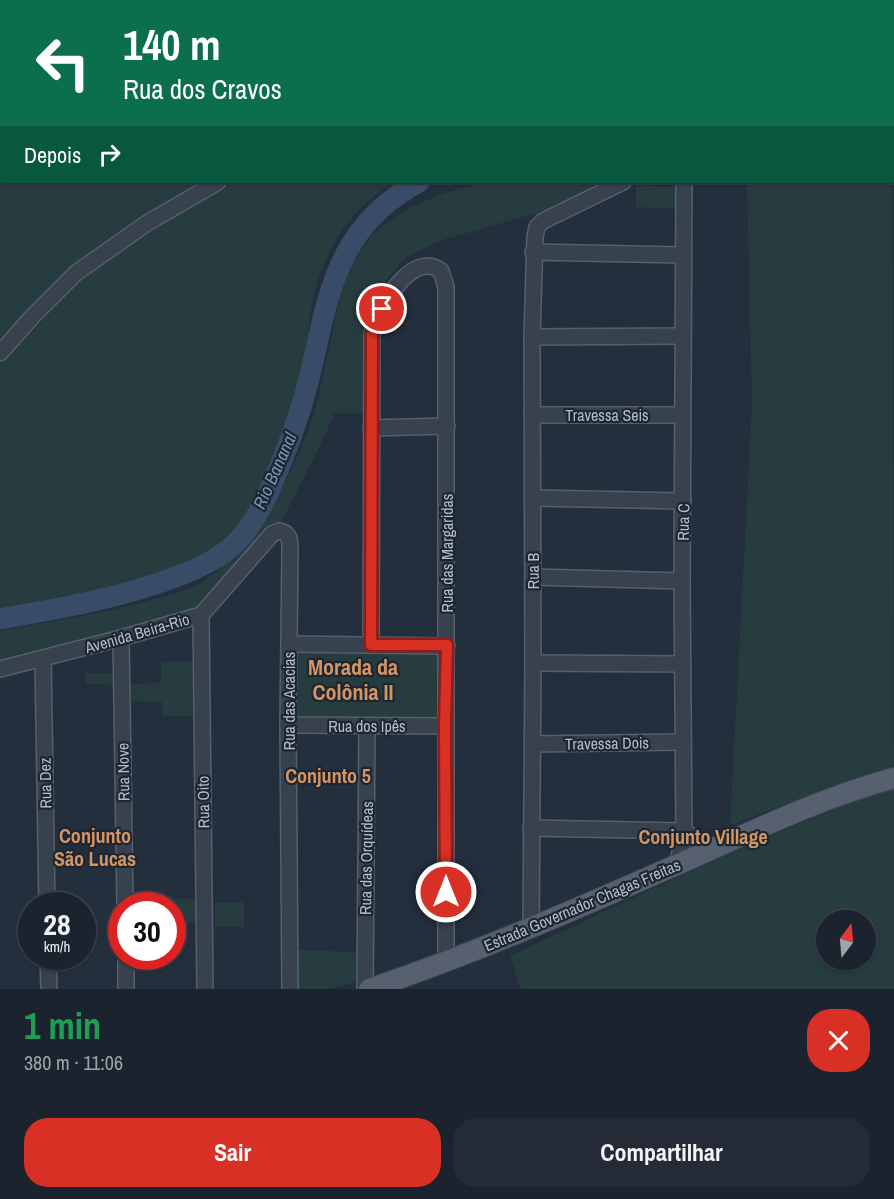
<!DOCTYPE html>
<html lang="pt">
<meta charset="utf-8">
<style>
:root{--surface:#1b232e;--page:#242b36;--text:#f1f3f6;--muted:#a0a4aa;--line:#39404a;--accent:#d93025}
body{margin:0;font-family:"Archivo Narrow",sans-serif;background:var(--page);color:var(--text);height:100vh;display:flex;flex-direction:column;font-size:22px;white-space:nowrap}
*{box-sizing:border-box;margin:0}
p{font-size:20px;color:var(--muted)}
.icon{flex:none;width:33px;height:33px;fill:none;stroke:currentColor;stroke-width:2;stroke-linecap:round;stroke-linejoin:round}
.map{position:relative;height:989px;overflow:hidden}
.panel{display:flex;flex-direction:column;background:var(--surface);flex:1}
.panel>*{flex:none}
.top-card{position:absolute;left:0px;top:0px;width:894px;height:183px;box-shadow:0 2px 4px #0004,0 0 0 2px var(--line);background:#0b6e4f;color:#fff;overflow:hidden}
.needle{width:39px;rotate:16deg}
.tools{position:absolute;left:816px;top:910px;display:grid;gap:12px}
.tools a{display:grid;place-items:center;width:60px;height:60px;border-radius:50%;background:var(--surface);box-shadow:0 2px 4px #0004,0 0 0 2px var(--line);font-size:30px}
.speed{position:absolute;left:18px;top:892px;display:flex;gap:12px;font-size:30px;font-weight:700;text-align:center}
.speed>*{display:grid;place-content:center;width:78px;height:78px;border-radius:50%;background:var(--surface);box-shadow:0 2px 4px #0004,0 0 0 2px var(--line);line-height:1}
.speed small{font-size:15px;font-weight:400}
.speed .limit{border:9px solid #d22;background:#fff;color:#111}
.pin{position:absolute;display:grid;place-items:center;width:51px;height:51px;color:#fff;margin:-26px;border:3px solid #fff;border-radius:50%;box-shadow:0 2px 6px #0007}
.me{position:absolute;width:66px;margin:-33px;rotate:0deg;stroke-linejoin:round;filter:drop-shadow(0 0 4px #0008)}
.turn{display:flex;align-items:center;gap:21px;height:126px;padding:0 24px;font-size:27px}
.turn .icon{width:78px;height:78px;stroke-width:2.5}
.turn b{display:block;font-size:42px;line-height:51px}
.then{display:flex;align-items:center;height:57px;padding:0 24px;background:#0003;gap:12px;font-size:22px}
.round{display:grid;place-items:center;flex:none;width:63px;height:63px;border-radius:24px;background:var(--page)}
.overview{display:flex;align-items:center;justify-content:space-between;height:102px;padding:0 24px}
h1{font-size:36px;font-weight:700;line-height:45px;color:#1e9e55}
.cta{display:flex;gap:12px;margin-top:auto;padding:12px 24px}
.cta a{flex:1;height:69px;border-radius:24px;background:var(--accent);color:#fff;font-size:24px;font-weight:700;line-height:69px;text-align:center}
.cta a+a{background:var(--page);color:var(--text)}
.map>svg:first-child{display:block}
</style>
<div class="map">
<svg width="894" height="989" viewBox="0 0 894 989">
<rect width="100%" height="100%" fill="#242f3e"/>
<g fill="#263c3f" fill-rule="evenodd">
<polygon points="0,0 479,0 2,2 2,182 198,182 104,243 77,263 0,338"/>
<polygon points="518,0 894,0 894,17 892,2 515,1"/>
<polygon points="892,56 894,770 847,782 730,825 752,405 747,182 892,182"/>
<path d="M230 182H395C351 207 323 250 313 300 308 324 308 349 303 372 290 435 260 519 204 555 143 593 69 599 0 612V363L24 341 77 282 134 238 211 195Z"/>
<path d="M485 182H612L565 205 442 240 408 256 402 261 377 292 368 311 363 413H335L316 454 280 524 202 607 0 662V631C50 621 102 614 151 600 168 596 187 591 202 582 223 570 238 549 253 531 279 497 301 456 313 415 321 389 326 362 332 335 339 300 345 263 372 236 405 204 442 193 485 182Z"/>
<polygon points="636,185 679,187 678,209 636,207"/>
<polygon points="439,650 439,721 294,722 296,651"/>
<polygon points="192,661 193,716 163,716 162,702 130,701 131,684 161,683 161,662"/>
<polygon points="86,673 116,674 116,685 86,684"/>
<path d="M894 787V989H521L510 956C637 897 762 834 894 787ZM826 921H866V960H826Z"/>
<polygon points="134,899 195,899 196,922 173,923 172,906 134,906"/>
<polygon points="244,902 244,927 215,927 215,903"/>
<polygon points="298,950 358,952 357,981 332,989 296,989"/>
</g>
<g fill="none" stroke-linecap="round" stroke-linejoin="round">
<g stroke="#394c67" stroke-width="21">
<polyline points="892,28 894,28"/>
<path d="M0 619C62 608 122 598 181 575 196 569 212 562 225 552 248 535 262 508 273 482 288 448 300 415 309 379 329 295 335 227 419 182"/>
</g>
<g stroke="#565f6c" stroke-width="18">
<g id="minor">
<polyline points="491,2 493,0"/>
<polyline points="684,182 682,581 684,831 711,849"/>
<polyline points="533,252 682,255"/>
<polyline points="532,337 682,336"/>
<polyline points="0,353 33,316 76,273 147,223 218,182"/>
<polyline points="532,415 682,415"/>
<polyline points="371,428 447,426"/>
<polyline points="534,498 683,501"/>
<polyline points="533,577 682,581"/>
<polyline points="201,615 205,989"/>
<polyline points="121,638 125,906"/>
<polyline points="289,644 447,646"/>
<path d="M371 645 372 334C377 310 412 248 441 271L446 287V963"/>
<polyline points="43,659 47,906"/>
<polyline points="533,663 682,664"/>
<path d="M0 669 121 638 201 615 272 534 279 531C291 533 290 542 290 552L288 725 290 989"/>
<polyline points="288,725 445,726"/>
<polyline points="532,744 683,742"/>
<polyline points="531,828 684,831"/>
<polyline points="677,865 685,833"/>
<polyline points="531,928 533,663 532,337 535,237 537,227 543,221 623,182"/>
<polyline points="48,957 49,989"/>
<polyline points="126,957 126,989"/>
<polyline points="365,989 367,727"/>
</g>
</g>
<g stroke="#414a57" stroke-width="22">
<path id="major" d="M369 989C473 954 574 910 674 866 747 834 817 799 894 778"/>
</g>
<use href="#minor" stroke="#38414e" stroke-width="15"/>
<use href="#major" stroke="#56606e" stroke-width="20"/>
</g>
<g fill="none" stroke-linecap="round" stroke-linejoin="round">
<g stroke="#8d1f18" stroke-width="15">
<polyline id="route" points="382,309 374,324 372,334 371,645 447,645 445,726 446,892"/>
</g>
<use href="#route" stroke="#d93025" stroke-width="10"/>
</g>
<g text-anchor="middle" stroke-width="4.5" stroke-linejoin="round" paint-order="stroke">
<g font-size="16" fill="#b4bcc9" stroke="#1d2633">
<text x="607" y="421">Travessa Seis</text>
<text transform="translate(683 522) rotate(-89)" y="6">Rua C</text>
<text transform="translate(447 553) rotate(-90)" y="6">Rua das Margaridas</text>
<text transform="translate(533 571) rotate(-90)" y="6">Rua B</text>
<text transform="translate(137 633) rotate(-16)" y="6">Avenida Beira-Rio</text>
<text transform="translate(289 701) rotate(-90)" y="6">Rua das Acacias</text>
<text x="367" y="732">Rua dos Ipês</text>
<text transform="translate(607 743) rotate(-1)" y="6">Travessa Dois</text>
<text transform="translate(123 772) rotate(-91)" y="6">Rua Nove</text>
<text transform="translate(45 783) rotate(-91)" y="6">Rua Dez</text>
<text transform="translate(203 802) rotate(-91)" y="6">Rua Oito</text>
<text transform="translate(366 858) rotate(-89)" y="6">Rua das Orquídeas</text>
<text transform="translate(582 905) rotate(-23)" y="6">Estrada Governador Chagas Freitas</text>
</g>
<g font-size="18" font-style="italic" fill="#7c92b1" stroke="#1d2633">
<text transform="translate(275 471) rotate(-66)" y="6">Rio Bananal</text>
</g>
<g font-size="20" font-weight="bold" fill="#d59563" stroke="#1d2633">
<text x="328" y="783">Conjunto 5</text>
<text x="95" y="843">Conjunto<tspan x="95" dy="23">São Lucas</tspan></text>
<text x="703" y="844">Conjunto Village</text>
</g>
<g font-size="22" font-weight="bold" fill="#d59563" stroke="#1d2633">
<text x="353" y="675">Morada da<tspan x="353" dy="25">Colônia II</tspan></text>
</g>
</g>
</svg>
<div class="tools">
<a><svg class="needle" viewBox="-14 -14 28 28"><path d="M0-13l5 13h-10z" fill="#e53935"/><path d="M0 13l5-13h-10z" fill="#a0a4aa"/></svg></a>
</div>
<div class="speed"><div>28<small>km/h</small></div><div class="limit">30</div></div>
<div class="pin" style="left:382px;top:309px;background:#d93025"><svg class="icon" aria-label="arrive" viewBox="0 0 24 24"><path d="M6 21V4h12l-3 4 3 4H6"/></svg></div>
<svg class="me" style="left:446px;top:892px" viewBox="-20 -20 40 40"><circle r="17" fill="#d93025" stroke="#fff" stroke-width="3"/><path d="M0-11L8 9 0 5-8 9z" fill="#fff"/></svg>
<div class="top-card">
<div class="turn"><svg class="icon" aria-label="left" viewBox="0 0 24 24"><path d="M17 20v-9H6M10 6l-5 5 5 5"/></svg><div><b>140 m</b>Rua dos Cravos</div></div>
<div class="then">Depois<svg class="icon" aria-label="right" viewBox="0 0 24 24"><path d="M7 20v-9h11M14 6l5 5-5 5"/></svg></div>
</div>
</div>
<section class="panel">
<div class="overview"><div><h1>1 min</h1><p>380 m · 11:06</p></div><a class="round" style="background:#d93025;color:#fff"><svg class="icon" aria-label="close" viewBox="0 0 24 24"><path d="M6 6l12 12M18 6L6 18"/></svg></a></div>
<div class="cta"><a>Sair</a><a>Compartilhar</a></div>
</section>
